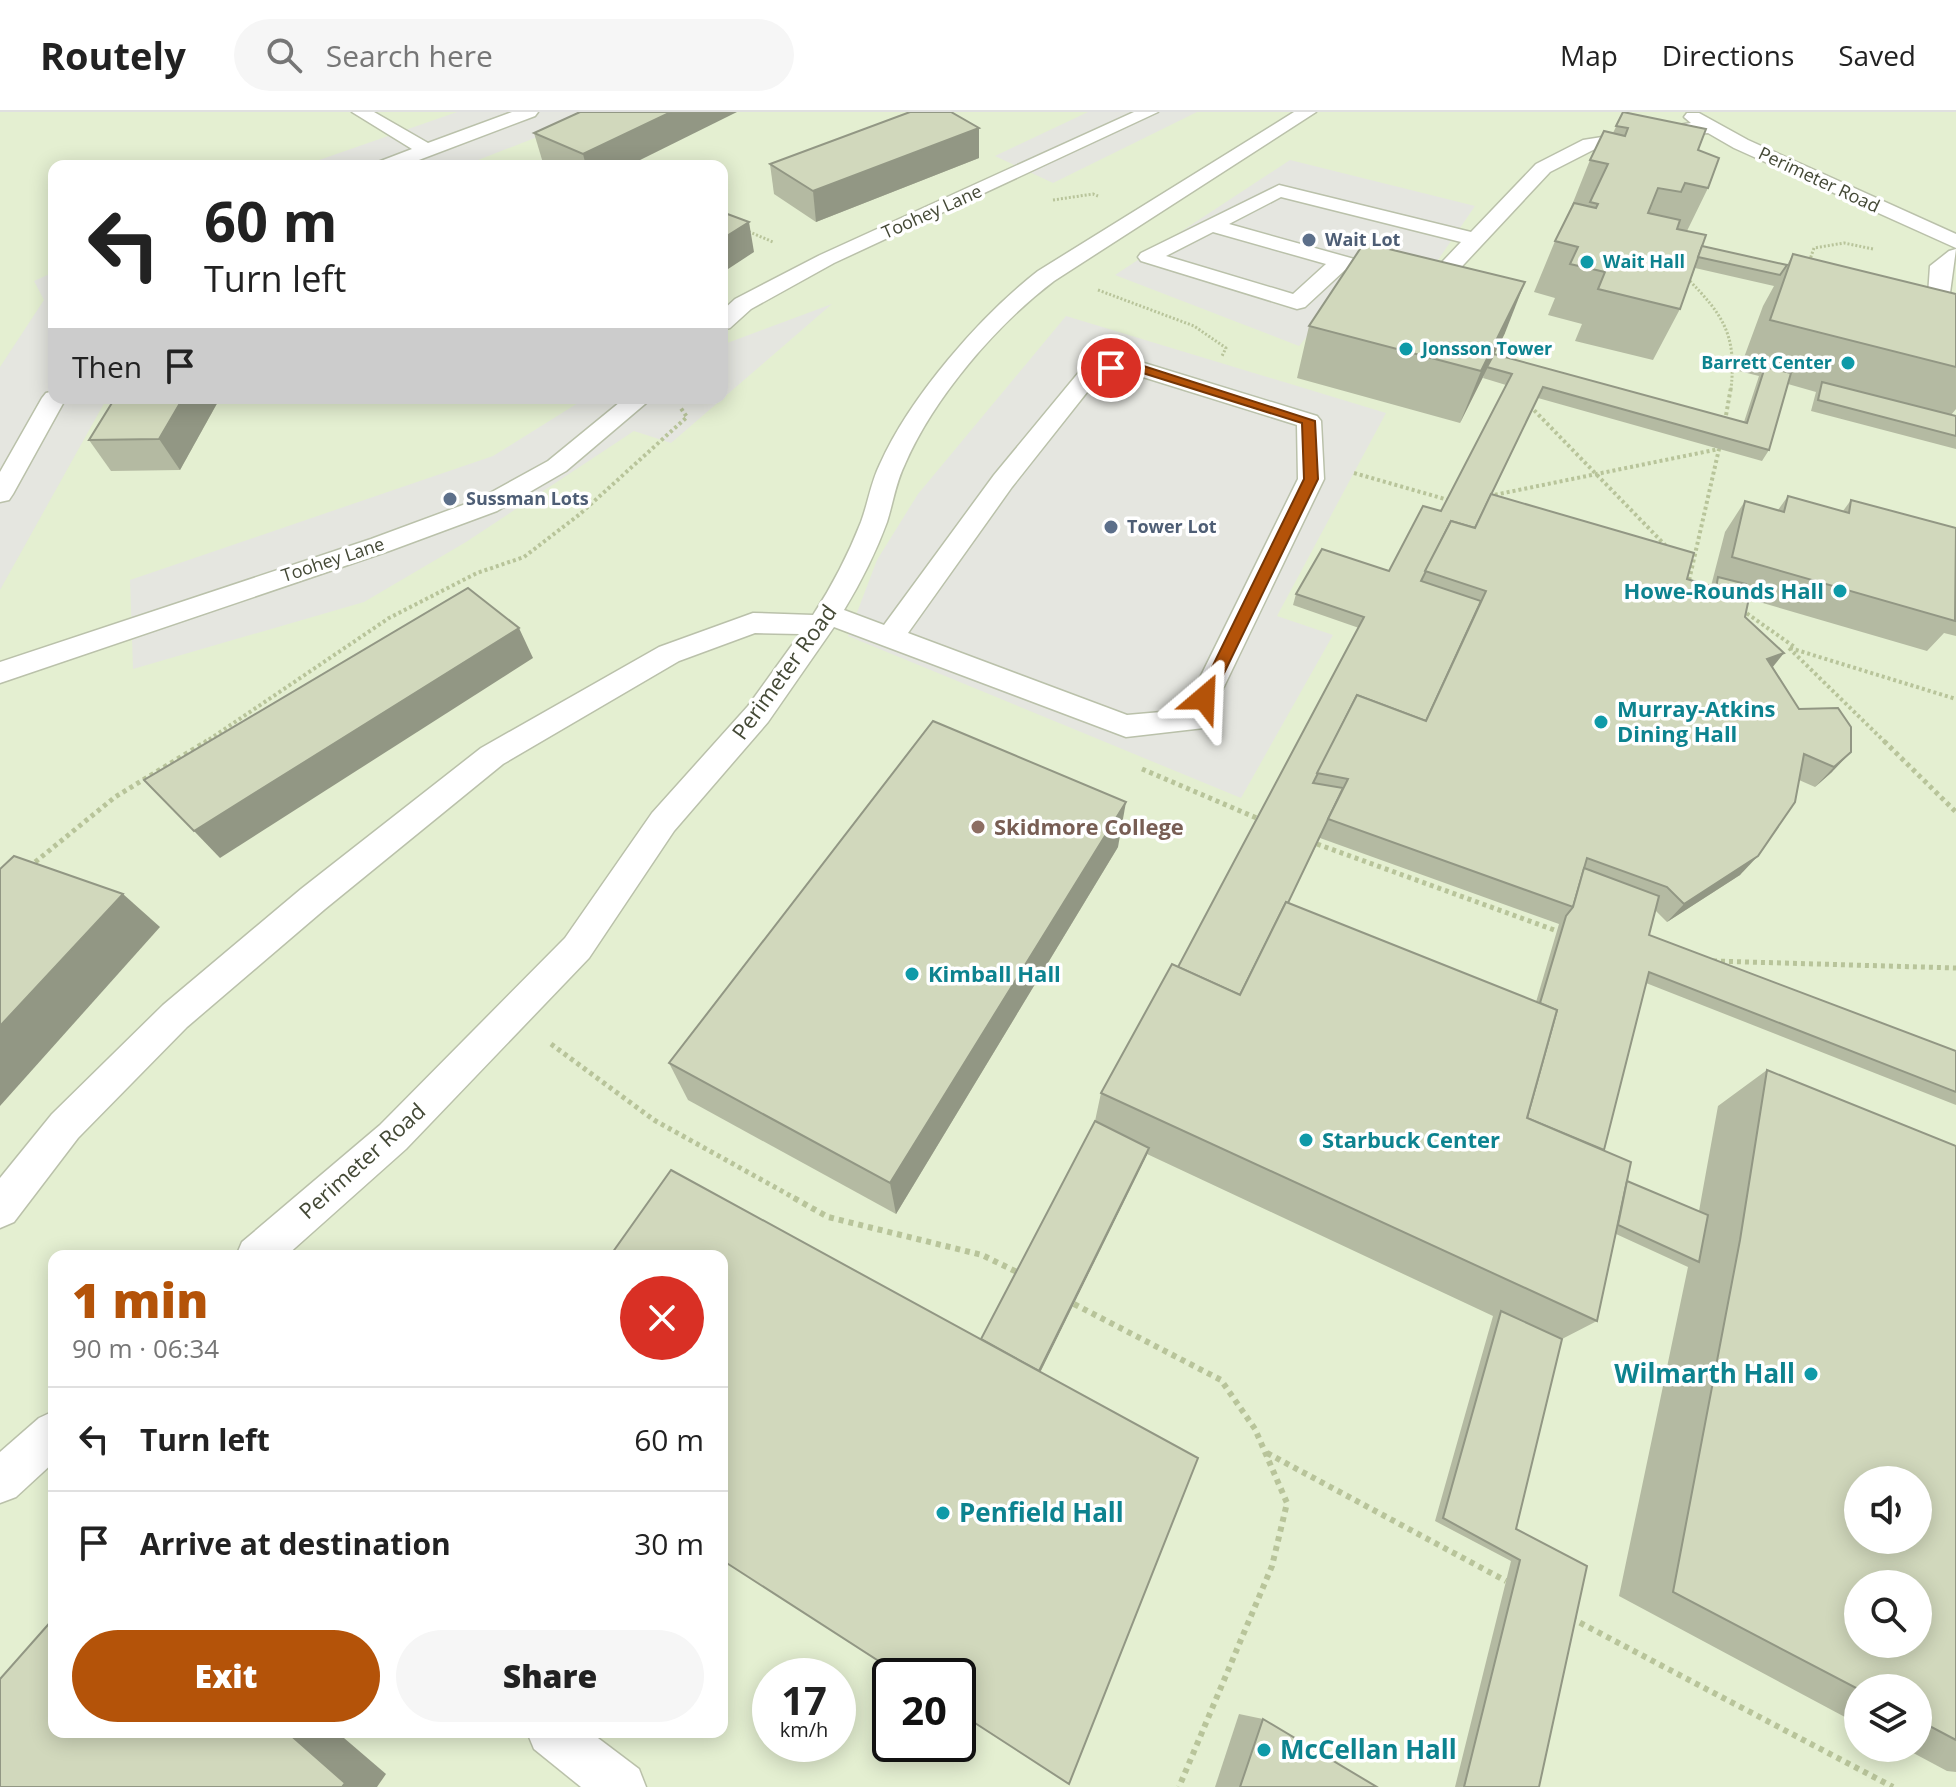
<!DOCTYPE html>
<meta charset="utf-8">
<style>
:root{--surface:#fff;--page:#f6f6f6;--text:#222;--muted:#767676;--line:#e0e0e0;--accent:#b45309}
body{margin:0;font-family:"Open Sans",sans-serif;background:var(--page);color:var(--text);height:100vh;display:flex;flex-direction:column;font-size:30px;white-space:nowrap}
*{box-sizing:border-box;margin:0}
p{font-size:26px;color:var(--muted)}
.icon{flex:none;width:44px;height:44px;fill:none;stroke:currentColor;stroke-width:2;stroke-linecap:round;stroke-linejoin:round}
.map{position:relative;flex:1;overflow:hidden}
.panel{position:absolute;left:48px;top:1138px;width:680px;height:488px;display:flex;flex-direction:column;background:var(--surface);border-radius:16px;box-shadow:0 4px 20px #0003}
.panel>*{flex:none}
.hud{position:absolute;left:48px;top:48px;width:680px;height:244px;border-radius:16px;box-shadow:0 4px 20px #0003;background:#fff;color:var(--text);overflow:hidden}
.fabs{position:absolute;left:1844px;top:1354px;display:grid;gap:16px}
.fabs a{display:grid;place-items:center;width:88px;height:88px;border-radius:50%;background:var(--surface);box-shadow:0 4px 20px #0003;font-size:40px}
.speed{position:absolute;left:752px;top:1546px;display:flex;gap:16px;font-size:40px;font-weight:700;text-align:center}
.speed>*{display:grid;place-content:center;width:104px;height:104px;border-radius:50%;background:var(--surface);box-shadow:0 4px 20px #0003;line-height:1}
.speed small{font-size:20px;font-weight:400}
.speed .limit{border:4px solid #111;border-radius:12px;background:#fff;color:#111}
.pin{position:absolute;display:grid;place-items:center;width:68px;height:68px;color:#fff;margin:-34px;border:4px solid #fff;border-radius:50%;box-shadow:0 2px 8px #0007}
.me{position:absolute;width:88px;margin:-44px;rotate:26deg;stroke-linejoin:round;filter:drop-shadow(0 0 6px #0008)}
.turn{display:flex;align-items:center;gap:28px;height:168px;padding:0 24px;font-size:36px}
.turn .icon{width:104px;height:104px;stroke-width:2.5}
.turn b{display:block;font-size:56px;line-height:68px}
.then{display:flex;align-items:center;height:76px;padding:0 24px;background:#0003;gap:16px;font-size:30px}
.round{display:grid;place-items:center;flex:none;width:84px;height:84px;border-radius:42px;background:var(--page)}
.summary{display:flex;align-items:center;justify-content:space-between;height:136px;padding:0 24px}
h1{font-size:48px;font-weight:800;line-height:60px;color:var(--accent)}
.primary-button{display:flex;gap:16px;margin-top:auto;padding:16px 24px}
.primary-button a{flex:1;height:92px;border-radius:48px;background:var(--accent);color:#fff;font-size:32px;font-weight:800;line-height:92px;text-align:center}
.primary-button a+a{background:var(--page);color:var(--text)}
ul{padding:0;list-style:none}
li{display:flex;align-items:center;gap:24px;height:104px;padding:0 24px;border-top:2px solid var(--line)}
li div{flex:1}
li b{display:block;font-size:30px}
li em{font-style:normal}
header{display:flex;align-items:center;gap:48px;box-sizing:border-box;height:112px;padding:0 40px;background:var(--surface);border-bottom:2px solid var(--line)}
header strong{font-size:38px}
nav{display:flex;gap:44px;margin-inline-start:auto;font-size:28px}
.search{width:560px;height:72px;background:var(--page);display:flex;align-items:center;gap:20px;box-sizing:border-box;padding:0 28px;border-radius:44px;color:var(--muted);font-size:30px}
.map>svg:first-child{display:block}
</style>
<header>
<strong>Routely</strong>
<div class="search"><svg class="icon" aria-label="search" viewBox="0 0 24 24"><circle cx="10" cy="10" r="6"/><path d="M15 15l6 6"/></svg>Search here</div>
<nav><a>Map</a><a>Directions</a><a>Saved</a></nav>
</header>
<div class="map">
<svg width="1956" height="1675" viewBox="0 0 1956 1675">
<rect width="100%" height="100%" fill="#f0f5e8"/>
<path fill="#e4efd1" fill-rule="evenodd" d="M0 0H1956V1675H0ZM54 54H722V286H54ZM54 1144H722V1620H54ZM1858 1368H1918V1428H1858ZM1858 1472H1918V1532H1858ZM770 1564H838V1632H770ZM890 1564H958V1632H890ZM1858 1576H1918V1636H1858Z"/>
<g fill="#e5e6e0">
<polygon points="457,0 601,0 463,54 302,54"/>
<polygon points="1088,0 1197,0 1053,71 995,44"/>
<polygon points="1290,48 1475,94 1412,186 1351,170 1299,234 1115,163"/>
<polygon points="54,160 54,286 107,286 0,478 0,255 44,188 34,169"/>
<polygon points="832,192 671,331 634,319 466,430 364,490 133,557 130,468 493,344 586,286 722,286 722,233"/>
<polygon points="1066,204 1386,301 1277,504 1333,523 1241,686 848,524 877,448 918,382"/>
</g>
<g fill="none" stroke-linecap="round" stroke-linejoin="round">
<g stroke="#bac1aa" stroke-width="3">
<g id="lane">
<polygon points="352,0 374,0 428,31 512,0 538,0 535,4 403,54 375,54 378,50 412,37"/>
<polygon points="1134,0 1158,0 834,151 751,197 730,216 722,218 722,199 735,187 820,143"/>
<path d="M1294 0H1316L1054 169C997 212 934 285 905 352 896 370 893 391 887 410 876 440 861 470 844 498L884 513 994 363 1084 254 1131 247 1317 304 1321 309 1324 367 1204 616 1126 625 834 515 768 610 674 719 589 846 406 1037 286 1144H236L242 1130 380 1013 565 826 652 701 748 594 800 522 755 521 679 549 503 652 325 797 187 915 78 1026 14 1110 0 1116V1066L52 1002 163 893 301 777 481 636 659 535 753 501 813 503C832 474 848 443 861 410 868 391 871 370 880 352 910 285 980 204 1038 159ZM1130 261 1297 313 1298 367 1184 598 1127 603 908 521 1012 375 1099 265Z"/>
<path d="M1687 1H1699L1748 28 1956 122V136L1734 36 1708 21 1662 25 1595 37 1550 60 1438 180 1430 181 1345 158 1305 195 1297 197 1141 149 1138 145 1141 141 1279 73 1471 120 1536 52 1583 28 1691 11 1684 5ZM1281 85 1461 130 1426 167 1229 112ZM1213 120 1326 152 1293 182 1166 144Z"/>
<polygon points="1956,137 1950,181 1956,185 1956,202 1948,200 1928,183 1930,154 1949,139"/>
<polygon points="54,279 54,286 66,286 13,382 9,388 0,390 0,360 42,286 46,281"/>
<polygon points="625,286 652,286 566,359 497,399 389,439 0,571 0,550 371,427 479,387 548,349"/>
<polygon points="54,1299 54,1350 16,1385 0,1391 0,1340 39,1306"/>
<polygon points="527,1620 590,1620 639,1657 646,1675 581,1675 534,1637"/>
</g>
</g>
<g stroke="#b8c49a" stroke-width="3" stroke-dasharray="2 2" stroke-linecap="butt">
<polyline points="1053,88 1093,82 1098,84"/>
<polyline points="745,118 773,130"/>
<polyline points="1808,153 1814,136 1844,131 1873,137"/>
<path d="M1687 166C1723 203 1737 222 1731 277"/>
<polyline points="1098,178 1194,214 1226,236 1222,244"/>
</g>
<g stroke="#b8c49a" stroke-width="4" stroke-dasharray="3 3" stroke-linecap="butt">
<polyline points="1530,294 1668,436"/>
<polyline points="1725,309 1731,275"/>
<polyline points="1354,361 1452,389"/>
<polyline points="1489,384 1719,337 1688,473"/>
<polyline points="1742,498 1796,536"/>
<polyline points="1789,536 1886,631"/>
<polyline points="1790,536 1956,587"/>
<polyline points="204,631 389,506 477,461 524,445 580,402 687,305 680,295"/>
</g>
<g stroke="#b8c49a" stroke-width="5" stroke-dasharray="4 4" stroke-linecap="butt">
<polyline points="1884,629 1956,700"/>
<polyline points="1142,657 1259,707"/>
<polyline points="1317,732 1557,819"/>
<polyline points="29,755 115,685 207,629"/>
<polyline points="1713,849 1956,856"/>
<polyline points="551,932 654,1008 798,1088"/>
</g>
<g stroke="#b8c49a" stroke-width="6" stroke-dasharray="5 5" stroke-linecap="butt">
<polyline points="794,1086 828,1105 982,1143 1019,1161"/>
<polyline points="1074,1192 1221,1268 1255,1317 1287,1391 1272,1454 1179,1675"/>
<polyline points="1267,1341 1506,1469"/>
<polyline points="1571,1506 1893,1675"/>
</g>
<use href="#lane" fill="#fff" fill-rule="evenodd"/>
</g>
<g fill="#b4baa2" fill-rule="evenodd">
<path d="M1623 0 1698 38 1708 76 1687 119 1702 134 1787 153 1793 142 1956 182V297L1951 303 1956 304V337L1811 299 1816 280 1788 272 1769 338 1762 349 1538 286 1492 382 1687 467 1711 474 1725 420 1745 389 1778 398 1788 384 1843 399 1851 388 1956 416V524L1944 521 1927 539 1749 487 1745 505 1773 555 1799 597 1851 615 1832 660 1815 675 1799 668 1740 763 1667 810 1655 798 1649 823 1956 939V993L1646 871 1604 1038 1627 1069 1699 1099 1718 994 1767 958 1956 1034V1660L1947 1659 1904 1636H1918V1576H1858V1612L1619 1484 1688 1155 1616 1122 1597 1209 1562 1227 1516 1417 1587 1454 1539 1675H1455L1511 1449 1435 1409 1493 1204 1147 1042 1040 1260 981 1227 1095 1009 1101 981 1178 855 1359 516 1293 493 1296 482 1389 459 1441 399 1506 273 1483 266 1484 263 1460 311 1297 266 1309 214 1505 221 1494 243 1744 310 1759 264 1739 259 1763 194 1774 174 1695 156 1680 197 1653 248 1575 229 1582 212 1548 203 1555 186 1534 180 1555 129 1570 98 1590 48 1613 21ZM1320 726 1559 812 1536 890 1288 791Z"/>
<polygon points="534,21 628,54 551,54 543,51"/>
<polygon points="979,46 816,110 774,82 770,52"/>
<polygon points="115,286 220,286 180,358 111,359 89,328"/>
<polygon points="1118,735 896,1102 688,988 669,951"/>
<polygon points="1239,1602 1263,1607 1377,1675 1215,1675"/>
</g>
<g fill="#929784">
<polygon points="671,0 737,0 628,54 586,54 583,42"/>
<polygon points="979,16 979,46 816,110 813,79"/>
<polygon points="749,110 754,140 722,161 722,127"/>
<polygon points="1525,170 1505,221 1460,311 1481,259"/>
<polygon points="183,286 220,286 180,358 159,327"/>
<polygon points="519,516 533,546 220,746 194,719"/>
<polygon points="1784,541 1768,561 1767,547"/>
<polygon points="1851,640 1832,660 1815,675 1834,655"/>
<polygon points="1126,690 1118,735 896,1102 890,1071"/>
<polygon points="1758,744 1740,763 1667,810 1684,792"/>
<polygon points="123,782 160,815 0,994 0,914"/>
<polygon points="1149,1036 1147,1043 1032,1277 1033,1273"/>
<polygon points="287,1620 337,1620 386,1662 377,1675 342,1675"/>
</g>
<g fill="#d1d8bc" stroke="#929784" stroke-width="2" fill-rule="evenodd">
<polygon points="580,0 671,0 583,42 534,21"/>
<polygon points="910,0 951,0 979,16 813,79 770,52"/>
<polygon points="1623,0 1706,17 1698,38 1719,46 1708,76 1685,71 1681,80 1658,76 1648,101 1680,108 1677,117 1706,123 1680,197 1598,177 1605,160 1570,152 1578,135 1555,129 1574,91 1596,96 1598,92 1590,90 1608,52 1590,48 1604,19 1625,24 1628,16 1616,14"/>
<polygon points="422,49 433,54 412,54"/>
<polygon points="722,100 749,110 722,127"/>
<polygon points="1364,131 1525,170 1481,259 1309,214"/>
<polygon points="1702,134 1787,153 1780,163 1698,145"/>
<polygon points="1793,142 1956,182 1956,255 1770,208"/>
<polygon points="1494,242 1747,311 1765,255 1791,261 1769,338 1543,275 1475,416 1451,409 1421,469 1481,489 1426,609 1357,583 1313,671 1343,676 1288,791 1286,790 1240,883 1178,855 1364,505 1296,482 1322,437 1389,459 1423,394 1441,399 1512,262 1487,255"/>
<polygon points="1822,270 1956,304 1956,324 1818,288"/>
<polygon points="115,286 183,286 159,327 89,328"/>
<polygon points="1491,382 1694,441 1687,467 1749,486 1745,505 1784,541 1767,547 1799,597 1838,596 1851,615 1851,640 1834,655 1804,642 1795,690 1758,744 1684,792 1667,775 1587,746 1573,795 1328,707 1348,667 1317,661 1357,583 1426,609 1486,479 1425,459 1451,409 1475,416"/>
<polygon points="1788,384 1849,401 1851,388 1956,416 1955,509 1732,445 1745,389 1784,400"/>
<polygon points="1718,465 1746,472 1744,484 1716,476"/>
<polygon points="468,476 519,516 194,719 144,668"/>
<polygon points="933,609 1126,690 890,1071 669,951"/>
<polygon points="14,744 123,782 0,914 0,757"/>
<polygon points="1584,756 1659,784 1649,823 1956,939 1956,980 1649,860 1604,1038 1527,1006 1557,898 1540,891 1566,804 1573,795"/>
<polygon points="1286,790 1557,898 1527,1006 1631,1050 1597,1209 1101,981 1172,852 1240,883"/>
<path d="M1767 958 1956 1034V1628L1918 1608V1576L1858 1577 1673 1480 1740 1128ZM1858 1368H1918V1428H1858ZM1858 1472H1918V1532H1858Z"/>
<polygon points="1095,1009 1149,1036 1039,1259 981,1227"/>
<polygon points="671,1058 1198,1346 1069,1672 958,1600 958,1564 902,1564 722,1448 722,1144 610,1144"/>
<polygon points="1627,1069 1708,1103 1699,1150 1618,1113"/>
<polygon points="1501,1199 1562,1227 1516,1417 1587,1454 1539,1675 1464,1675 1520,1448 1443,1406"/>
<polygon points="54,1506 54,1620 287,1620 345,1671 342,1675 0,1675 0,1567"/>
<polygon points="1263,1607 1377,1675 1240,1675"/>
</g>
<polygon fill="#b45309" stroke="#753606" stroke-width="2" points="1131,250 1315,309 1318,367 1212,586 1204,592 1197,586 1304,367 1302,311 1130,257 1111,260 1105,256"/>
<g fill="#5c6f8a" stroke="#fff" stroke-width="3">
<circle cx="1309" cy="128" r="8"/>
<circle cx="450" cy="387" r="8"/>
<circle cx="1111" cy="415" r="8"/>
</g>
<g fill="#0f9aa8" stroke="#fff" stroke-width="3">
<circle cx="1587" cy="150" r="8"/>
<circle cx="1406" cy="237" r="8"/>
<circle cx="1848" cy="251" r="8"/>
<circle cx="1840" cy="479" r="8"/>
<circle cx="1601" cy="610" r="8"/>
<circle cx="912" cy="862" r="8"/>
<circle cx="1306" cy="1028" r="8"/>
<circle cx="1811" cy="1262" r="8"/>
<circle cx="943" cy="1401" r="8"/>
<circle cx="1264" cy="1638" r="8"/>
</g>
<circle fill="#8d6e63" stroke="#fff" stroke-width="3" cx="978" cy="715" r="8"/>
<g text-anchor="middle" stroke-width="7" stroke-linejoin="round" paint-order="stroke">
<g font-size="18" fill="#444936" stroke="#fff">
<text transform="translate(1819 68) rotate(25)" y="6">Perimeter Road</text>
<text transform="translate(932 100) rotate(-24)" y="6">Toohey Lane</text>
<text transform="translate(333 448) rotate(-18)" y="6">Toohey Lane</text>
</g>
<g font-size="18" font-weight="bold" fill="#4e5e75" stroke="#fff" text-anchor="start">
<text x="1325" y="134">Wait Lot</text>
<text x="466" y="393">Sussman Lots</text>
<text x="1127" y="421">Tower Lot</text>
</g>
<g font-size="18" font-weight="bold" fill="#0d838f" stroke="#fff" text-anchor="start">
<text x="1603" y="156">Wait Hall</text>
<text x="1422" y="243">Jonsson Tower</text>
<text x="1832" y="257" text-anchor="end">Barrett Center</text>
</g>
<g font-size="22" font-weight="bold" fill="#0d838f" stroke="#fff" text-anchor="start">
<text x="1824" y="487" text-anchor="end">Howe-Rounds Hall</text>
<text x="1617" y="605">Murray-Atkins<tspan x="1617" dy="25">Dining Hall</tspan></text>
<text x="928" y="870">Kimball Hall</text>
<text x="1322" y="1036">Starbuck Center</text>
</g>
<g font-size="22" fill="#444936" stroke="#fff">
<text transform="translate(784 560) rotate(-54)" y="8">Perimeter Road</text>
<text transform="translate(362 1049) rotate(-42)" y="8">Perimeter Road</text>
</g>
<g font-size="22" font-weight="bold" fill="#785e54" stroke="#fff" text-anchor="start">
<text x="994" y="723">Skidmore College</text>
</g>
<g font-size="26" font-weight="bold" fill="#0d838f" stroke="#fff" text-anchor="start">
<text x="1795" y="1271" text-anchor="end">Wilmarth Hall</text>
<text x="959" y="1410">Penfield Hall</text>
<text x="1280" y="1647">McCellan Hall</text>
</g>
</g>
</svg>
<div class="fabs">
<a><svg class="icon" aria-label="sound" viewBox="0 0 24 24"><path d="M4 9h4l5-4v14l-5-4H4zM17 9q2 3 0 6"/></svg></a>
<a><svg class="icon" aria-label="search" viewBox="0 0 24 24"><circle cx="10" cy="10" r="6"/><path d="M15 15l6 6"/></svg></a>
<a><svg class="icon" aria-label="layers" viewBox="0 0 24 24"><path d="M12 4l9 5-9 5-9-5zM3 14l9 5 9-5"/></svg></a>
</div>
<div class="speed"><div>17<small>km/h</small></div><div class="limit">20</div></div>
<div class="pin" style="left:1111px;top:256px;background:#d93025"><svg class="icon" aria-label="arrive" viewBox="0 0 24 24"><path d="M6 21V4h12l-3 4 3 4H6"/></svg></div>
<svg class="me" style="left:1204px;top:586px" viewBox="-20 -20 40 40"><path d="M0-17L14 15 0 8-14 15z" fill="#b45309" stroke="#fff" stroke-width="4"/></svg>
<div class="hud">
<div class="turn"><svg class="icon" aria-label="left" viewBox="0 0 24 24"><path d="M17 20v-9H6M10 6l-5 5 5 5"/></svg><div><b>60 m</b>Turn left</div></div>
<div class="then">Then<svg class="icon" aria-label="arrive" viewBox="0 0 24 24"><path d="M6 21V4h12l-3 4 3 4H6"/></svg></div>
</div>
<section class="panel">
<div class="summary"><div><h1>1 min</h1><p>90 m · 06:34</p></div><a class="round" style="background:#d93025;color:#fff"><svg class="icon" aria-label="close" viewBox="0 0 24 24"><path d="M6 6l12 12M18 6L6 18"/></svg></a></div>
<ul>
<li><svg class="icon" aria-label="left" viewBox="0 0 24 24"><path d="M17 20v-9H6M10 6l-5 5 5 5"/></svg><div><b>Turn left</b></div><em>60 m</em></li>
<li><svg class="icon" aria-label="arrive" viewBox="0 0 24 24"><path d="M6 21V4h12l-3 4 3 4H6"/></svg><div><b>Arrive at destination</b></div><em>30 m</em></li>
</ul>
<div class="primary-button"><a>Exit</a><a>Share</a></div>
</section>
</div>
